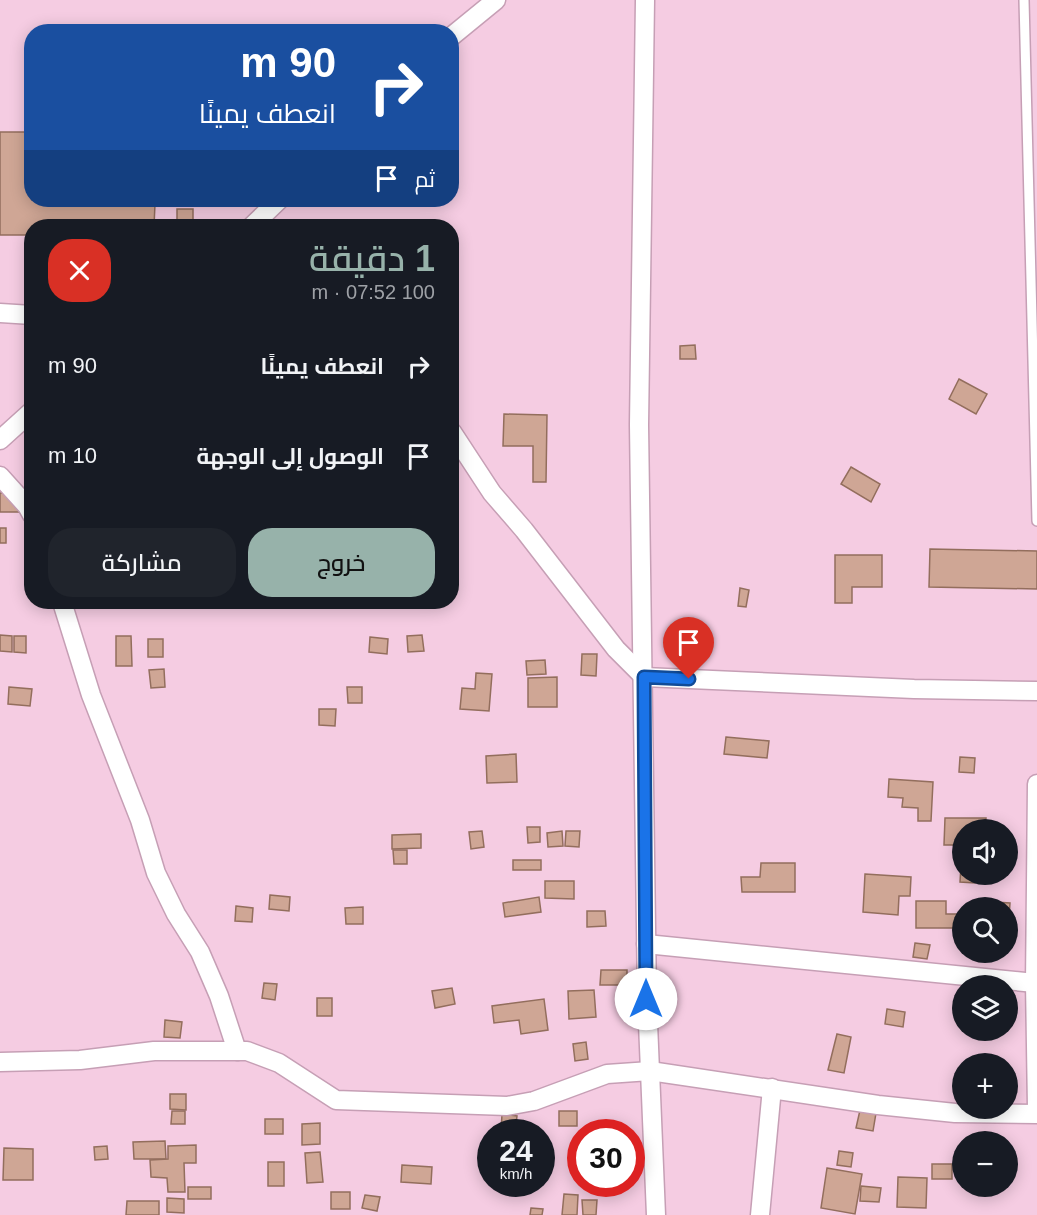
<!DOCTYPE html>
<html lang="ar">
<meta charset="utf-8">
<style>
:root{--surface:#171b24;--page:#20242c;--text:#f1f3f6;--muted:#9ea1a6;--accent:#97b2aa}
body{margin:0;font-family:Helvetica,Cairo,sans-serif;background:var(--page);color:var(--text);direction:rtl;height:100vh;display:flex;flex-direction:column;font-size:22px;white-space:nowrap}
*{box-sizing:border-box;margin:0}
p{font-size:20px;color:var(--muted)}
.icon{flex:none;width:33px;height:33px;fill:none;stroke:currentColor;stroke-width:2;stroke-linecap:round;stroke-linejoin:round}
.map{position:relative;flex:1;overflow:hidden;direction:ltr}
.drawer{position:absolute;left:24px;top:219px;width:435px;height:390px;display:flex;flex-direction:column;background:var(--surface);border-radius:24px;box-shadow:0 3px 15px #0003;direction:rtl}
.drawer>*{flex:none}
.top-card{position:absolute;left:24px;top:24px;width:435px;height:183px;border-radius:24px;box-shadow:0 3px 15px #0003;direction:rtl;background:#1a4fa0;color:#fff;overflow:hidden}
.tools{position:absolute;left:952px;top:819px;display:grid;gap:12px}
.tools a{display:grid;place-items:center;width:66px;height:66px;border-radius:50%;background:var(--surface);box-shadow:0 3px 15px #0003;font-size:30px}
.speed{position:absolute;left:477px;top:1119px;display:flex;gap:12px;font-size:30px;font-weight:700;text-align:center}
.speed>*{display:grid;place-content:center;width:78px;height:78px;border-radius:50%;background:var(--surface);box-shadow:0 3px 15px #0003;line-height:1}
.speed small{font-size:15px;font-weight:400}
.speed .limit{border:9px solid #d22;background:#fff;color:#111}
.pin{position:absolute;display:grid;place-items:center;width:51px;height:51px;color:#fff;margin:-62px -26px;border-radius:50% 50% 50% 0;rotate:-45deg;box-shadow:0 0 6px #0007}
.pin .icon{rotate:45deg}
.me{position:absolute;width:66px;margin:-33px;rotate:0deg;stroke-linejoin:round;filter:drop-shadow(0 0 4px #0008)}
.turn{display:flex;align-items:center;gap:21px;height:126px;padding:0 24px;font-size:27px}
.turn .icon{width:78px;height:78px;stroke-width:2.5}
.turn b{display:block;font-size:42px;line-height:51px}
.then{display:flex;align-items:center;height:57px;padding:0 24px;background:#0003;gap:12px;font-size:22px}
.round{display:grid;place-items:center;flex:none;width:63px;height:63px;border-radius:24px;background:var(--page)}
.head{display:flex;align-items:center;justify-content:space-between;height:102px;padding:0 24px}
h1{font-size:36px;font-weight:600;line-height:45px;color:var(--accent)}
.cta{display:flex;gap:12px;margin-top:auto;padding:12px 24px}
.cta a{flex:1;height:69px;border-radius:24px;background:var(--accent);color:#111;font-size:24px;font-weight:600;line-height:69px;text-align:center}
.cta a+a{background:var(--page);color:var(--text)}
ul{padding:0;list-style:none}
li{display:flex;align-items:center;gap:18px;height:90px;padding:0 24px}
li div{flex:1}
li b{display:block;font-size:22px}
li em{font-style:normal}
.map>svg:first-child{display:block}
</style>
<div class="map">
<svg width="1037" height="1215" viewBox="0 0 1037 1215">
<rect width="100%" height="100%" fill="#f5cce2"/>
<g fill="#cfa695" stroke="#936e5d" stroke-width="1.5">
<polygon points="0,132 32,132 32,200 173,200 173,204 155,204 154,226 32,226 32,235 0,235"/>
<rect x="177" y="209" width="16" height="17"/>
<polygon points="695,345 696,359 680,359 680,346"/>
<polygon points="959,379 987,394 976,414 949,399"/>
<polygon points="504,414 547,415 546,482 533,482 533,446 503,446"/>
<polygon points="851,467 880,484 871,502 841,484"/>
<polygon points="0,493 28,493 27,512 0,512"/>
<rect x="0" y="528" width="6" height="15"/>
<polygon points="930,549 1037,551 1037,589 929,587"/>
<polygon points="835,555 882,555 882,587 852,587 852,603 835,603"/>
<polygon points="740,588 749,590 746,607 738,606"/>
<polygon points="0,635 12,636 12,652 0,651"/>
<polygon points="422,635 424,651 408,652 407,636"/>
<polygon points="14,636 26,636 26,653 14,652"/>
<polygon points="116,636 131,636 132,666 116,666"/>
<polygon points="370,637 388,639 387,654 369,652"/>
<rect x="148" y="639" width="15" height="18"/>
<polygon points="582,654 597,654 596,676 581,675"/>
<polygon points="545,660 546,674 527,675 526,661"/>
<polygon points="164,669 165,687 151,688 149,670"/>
<polygon points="476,673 492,674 489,711 460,709 462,688 475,689"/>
<polygon points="557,677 557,707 528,707 528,678"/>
<polygon points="9,687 32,689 30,706 8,704"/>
<polygon points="347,687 362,687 362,703 348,703"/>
<polygon points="319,709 336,709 335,726 319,725"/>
<polygon points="726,737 769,741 767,758 724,754"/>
<polygon points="516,754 517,782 487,783 486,756"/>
<polygon points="960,757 975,758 974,773 959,772"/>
<polygon points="889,779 933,782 931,821 918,821 918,808 902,807 903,798 888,797"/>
<polygon points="945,818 986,818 985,830 963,830 963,845 944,845"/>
<polygon points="527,827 540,827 540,842 528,843"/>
<polygon points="482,831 484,847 471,849 469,832"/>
<polygon points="562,831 563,846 548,847 547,833"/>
<polygon points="566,831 580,831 579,847 565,846"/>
<polygon points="421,834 421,848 392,849 392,835"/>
<polygon points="393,850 407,850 407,864 394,864"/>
<rect x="513" y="860" width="28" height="10"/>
<polygon points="761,863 795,863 795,892 742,892 741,877 760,877"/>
<polygon points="961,865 963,874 975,874 975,883 960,882"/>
<polygon points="865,874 911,877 910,896 899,896 898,915 863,912"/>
<polygon points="545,881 574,881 574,899 545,898"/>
<polygon points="270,895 290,897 289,911 269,909"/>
<polygon points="539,897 541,912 505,917 503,903"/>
<polygon points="916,901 946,901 946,914 961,914 961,928 916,928"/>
<polygon points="994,902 1010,903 1008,932 1008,908 994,908"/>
<polygon points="236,906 253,908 252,922 235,921"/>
<polygon points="363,907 363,924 346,924 345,908"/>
<polygon points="587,911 605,911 606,926 587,927"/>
<polygon points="915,943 930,945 927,959 913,957"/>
<polygon points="601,970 627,970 627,985 600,985"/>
<polygon points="264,983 277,984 275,1000 262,998"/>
<polygon points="452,988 455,1004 435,1008 432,991"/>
<polygon points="594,990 596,1017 569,1019 568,991"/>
<rect x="317" y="998" width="15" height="18"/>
<polygon points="544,999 548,1030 521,1034 519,1020 494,1023 492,1006"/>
<polygon points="887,1009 905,1012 903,1027 885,1024"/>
<polygon points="165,1020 182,1022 180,1038 164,1037"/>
<polygon points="837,1034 851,1037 844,1073 828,1070"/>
<polygon points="586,1042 588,1059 575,1061 573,1044"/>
<polygon points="170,1094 186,1094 186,1110 170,1109"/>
<polygon points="860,1110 876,1113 873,1131 856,1128"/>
<polygon points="172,1111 185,1111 185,1124 171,1124"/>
<rect x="559" y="1111" width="18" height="15"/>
<polygon points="502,1114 517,1116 515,1132 501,1132"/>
<rect x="265" y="1119" width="18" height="15"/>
<polygon points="320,1123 320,1144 302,1145 302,1124"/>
<polygon points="165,1141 166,1159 134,1159 133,1142"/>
<polygon points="196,1145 196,1163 184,1163 185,1192 168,1192 167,1178 151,1177 150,1160 168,1159 168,1146"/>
<polygon points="107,1146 108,1159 95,1160 94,1147"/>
<polygon points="4,1148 33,1149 33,1180 3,1180"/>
<polygon points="839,1151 853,1153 851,1167 837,1165"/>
<polygon points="320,1152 323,1182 307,1183 305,1153"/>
<rect x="268" y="1162" width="16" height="24"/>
<rect x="932" y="1164" width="20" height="15"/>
<polygon points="402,1165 432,1167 431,1184 401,1182"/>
<polygon points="827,1168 862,1174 855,1214 821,1208"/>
<polygon points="898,1177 927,1178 926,1208 897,1207"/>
<polygon points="861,1186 881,1188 879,1202 860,1201"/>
<rect x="188" y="1187" width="23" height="12"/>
<rect x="331" y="1192" width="19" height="17"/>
<polygon points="564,1194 578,1195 577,1215 562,1215"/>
<polygon points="365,1195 380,1197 377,1211 362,1208"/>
<polygon points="167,1198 184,1199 184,1213 167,1212"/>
<polygon points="582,1200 597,1200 596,1215 583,1215"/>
<polygon points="127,1201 159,1201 159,1215 126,1215"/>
<polygon points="531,1208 543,1209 542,1215 530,1215"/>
</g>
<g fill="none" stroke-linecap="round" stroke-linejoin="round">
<g stroke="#c69fb5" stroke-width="12">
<polyline id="service" points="1024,0 1037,521"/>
</g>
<g stroke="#c69fb5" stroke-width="21">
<g id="minor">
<polyline points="645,0 639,425 647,999 656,1215"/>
<polyline points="452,36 496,0"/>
<polyline points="252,226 279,200"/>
<polyline points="0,313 32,315"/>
<polyline points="452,432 492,493 524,530 616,649 644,677 914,689 1037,691"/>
<polyline points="0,440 32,411"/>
<polyline points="0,476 27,506 32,515"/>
<polyline points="62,602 91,695 140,820 156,873 176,914 200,952 219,996 237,1051"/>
<polyline points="1037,784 1035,983 1037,1108"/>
<polyline points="646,944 1035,983"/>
<polyline points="0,1062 80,1060 154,1051 247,1051 279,1063 336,1100 507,1106 534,1101 607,1074 650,1071 878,1105 955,1113 1037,1114"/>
<polyline points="760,1215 772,1088"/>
</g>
</g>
<use href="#service" stroke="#fff" stroke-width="9"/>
<use href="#minor" stroke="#fff" stroke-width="18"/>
</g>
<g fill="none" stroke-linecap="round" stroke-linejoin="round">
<g stroke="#114b97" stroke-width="15">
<polyline id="route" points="646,999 644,677 689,679"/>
</g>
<use href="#route" stroke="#1a73e8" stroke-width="10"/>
</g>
</svg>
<div class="tools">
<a><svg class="icon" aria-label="sound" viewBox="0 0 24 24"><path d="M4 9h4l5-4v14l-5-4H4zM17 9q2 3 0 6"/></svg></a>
<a><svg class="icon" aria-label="search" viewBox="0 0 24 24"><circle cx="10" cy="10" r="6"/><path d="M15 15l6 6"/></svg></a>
<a><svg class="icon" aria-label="layers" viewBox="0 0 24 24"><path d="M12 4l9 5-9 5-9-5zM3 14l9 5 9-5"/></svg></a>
<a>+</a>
<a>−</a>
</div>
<div class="speed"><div>24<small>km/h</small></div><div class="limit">30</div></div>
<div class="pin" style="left:689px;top:679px;background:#d93025"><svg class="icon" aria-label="arrive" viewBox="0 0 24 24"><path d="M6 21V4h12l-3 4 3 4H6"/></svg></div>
<svg class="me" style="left:646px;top:999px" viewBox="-20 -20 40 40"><circle r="19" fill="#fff"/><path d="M0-13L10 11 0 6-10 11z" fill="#1a73e8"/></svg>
<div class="top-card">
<div class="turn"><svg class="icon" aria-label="right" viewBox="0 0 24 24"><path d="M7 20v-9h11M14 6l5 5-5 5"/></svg><div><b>90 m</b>انعطف يمينًا</div></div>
<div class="then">ثم<svg class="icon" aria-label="arrive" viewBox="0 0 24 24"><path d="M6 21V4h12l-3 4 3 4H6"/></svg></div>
</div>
<section class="drawer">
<div class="head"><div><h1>1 دقيقة</h1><p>100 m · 07:52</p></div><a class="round" style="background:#d93025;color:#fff"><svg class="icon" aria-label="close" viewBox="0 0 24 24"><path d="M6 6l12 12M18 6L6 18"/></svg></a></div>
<ul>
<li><svg class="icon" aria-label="right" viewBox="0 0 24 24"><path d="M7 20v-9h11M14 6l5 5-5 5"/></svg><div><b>انعطف يمينًا</b></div><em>90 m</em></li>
<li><svg class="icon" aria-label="arrive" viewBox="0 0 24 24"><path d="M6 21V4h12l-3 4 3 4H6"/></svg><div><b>الوصول إلى الوجهة</b></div><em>10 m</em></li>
</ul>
<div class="cta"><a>خروج</a><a>مشاركة</a></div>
</section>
</div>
